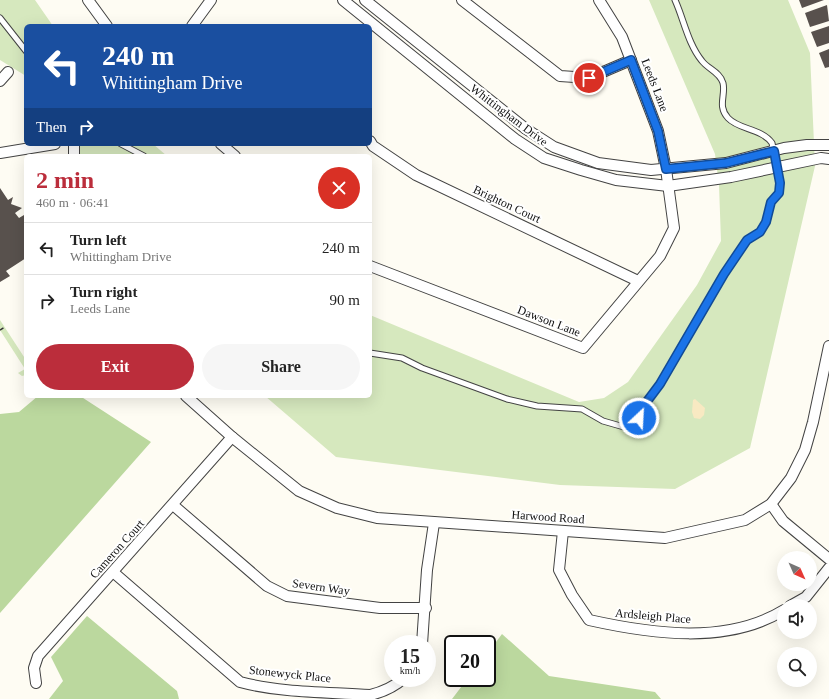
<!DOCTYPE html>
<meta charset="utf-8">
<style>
:root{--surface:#fff;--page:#f6f6f6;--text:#222;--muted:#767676;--line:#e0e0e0;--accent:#bb2d3b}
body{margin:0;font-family:Georgia,serif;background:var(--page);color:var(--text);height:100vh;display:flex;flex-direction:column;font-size:15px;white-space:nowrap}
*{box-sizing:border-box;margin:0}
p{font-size:13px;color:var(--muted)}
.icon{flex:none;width:22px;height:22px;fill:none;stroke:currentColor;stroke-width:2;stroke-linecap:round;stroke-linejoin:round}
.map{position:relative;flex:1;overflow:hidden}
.details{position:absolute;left:24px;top:154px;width:348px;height:244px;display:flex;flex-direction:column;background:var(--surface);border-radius:6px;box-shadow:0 4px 16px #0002}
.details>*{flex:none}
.banner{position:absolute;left:24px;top:24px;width:348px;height:122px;border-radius:6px;box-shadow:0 4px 16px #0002;background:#1a4fa0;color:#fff;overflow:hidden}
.needle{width:26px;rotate:135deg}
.tools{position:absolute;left:777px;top:551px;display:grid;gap:8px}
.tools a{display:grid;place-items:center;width:40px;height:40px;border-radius:50%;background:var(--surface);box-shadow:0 4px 16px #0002;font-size:20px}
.speed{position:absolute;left:384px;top:635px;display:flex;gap:8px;font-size:20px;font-weight:700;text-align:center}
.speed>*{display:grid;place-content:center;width:52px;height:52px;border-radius:50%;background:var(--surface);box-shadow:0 4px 16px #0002;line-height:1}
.speed small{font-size:10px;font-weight:400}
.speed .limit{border:2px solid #111;border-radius:6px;background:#fff;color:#111}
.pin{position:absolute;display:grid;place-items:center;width:34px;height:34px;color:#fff;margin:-17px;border:2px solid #fff;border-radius:50%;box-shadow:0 1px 4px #0007}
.me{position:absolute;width:44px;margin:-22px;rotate:25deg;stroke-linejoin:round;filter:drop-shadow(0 0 3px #0008)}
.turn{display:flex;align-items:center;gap:14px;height:84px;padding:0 12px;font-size:18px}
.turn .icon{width:52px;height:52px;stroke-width:2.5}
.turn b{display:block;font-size:28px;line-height:34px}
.then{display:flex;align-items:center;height:38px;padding:0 12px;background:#0003;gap:8px;font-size:15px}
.round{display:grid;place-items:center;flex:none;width:42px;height:42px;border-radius:21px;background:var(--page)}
.summary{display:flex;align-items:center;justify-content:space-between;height:68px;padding:0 12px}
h1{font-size:24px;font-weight:800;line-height:30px;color:var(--accent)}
.cta{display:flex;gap:8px;margin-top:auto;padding:8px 12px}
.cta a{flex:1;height:46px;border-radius:24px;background:var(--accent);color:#fff;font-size:16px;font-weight:800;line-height:46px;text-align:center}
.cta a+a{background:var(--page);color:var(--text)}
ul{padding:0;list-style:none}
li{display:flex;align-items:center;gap:12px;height:52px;padding:0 12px;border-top:1px solid var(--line)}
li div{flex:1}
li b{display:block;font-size:15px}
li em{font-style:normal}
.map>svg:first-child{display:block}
</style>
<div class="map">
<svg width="829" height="699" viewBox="0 0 829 699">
<rect width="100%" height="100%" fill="#fefcf3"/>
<g fill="#d6e8be">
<polygon points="0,0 35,0 53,26 26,26 26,76 0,60"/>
<polygon points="649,0 788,0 810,53 815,166 750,448 675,489 560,485 336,457 265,396 370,396 370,315 579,402 604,398 628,382 697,285 721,241 719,185 715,154"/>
<polygon points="74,144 153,144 167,156 74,156"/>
<polygon points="0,320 26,360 26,375 22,376 18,373 25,369 0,330"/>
</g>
<g fill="#bbd89e">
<polygon points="38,396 80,396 151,442 0,613 0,414 19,412"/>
<polygon points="87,616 177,691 179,699 49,699 63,681 51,657"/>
<polygon points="502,634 549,676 655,692 661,699 452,699 468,678 487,678 487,654"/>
</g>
<polygon fill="#f8e9c2" points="695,399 705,408 704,415 700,419 694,418 692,412 693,400"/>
<g fill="#58514d">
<polygon points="799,0 824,0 802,8"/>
<polygon points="827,5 829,21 810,27 805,13"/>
<polygon points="829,26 829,43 817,47 811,32"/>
<polygon points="829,49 829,67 825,68 819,53"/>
<polygon points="0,188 8,200 13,197 11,204 22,208 15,213 19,218 24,215 26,217 26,258 6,271 10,276 0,282"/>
</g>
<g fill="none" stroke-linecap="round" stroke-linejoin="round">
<g stroke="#434343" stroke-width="7">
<g id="service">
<polyline points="0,18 26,51"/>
<polyline points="121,144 144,156"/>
<path d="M370 353 402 358 422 368 507 399 537 406 582 409 603 421 631 429 636 425 642 408 661 384 724 274 747 240 760 232 767 222 771 202 779 193 780 183 772 143C761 128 739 130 728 118 717 106 726 95 723 83 720 72 708 69 702 61 688 44 684 20 675 0"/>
</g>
</g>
<g stroke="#434343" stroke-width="12">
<g id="minor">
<polyline points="88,0 107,26"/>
<polyline points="343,0 515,139 544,158 581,170 616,180 668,186 731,177 821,158 829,159"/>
<polyline points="365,0 526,129 554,147 598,163 651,170 726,163 784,148 807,145 829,145"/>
<polyline points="462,0 560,76 589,78 631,60"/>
<polyline points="192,26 211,0"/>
<polyline points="0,81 8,72"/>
<polyline points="370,141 373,146 416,175 638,281"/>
<polyline points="74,144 74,156"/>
<polyline points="221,144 235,156"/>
<polyline points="0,153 55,144"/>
<polyline points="370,266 583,348 660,256 674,228 666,169 658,131 622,37 599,0"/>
<polyline points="186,396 232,437 299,491 337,508 377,518 665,538 745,520 771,504 791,478 805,450 813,422 829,346"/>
<polyline points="771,504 783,521 829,559"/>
<polyline points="173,505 267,586 287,596 380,608 426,608"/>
<path d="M563 531 559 570 572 595 589 620C652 634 727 645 784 610"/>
<path d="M113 572 240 682C281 693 327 692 370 695 383 692 394 687 404 678"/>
<polyline points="790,606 806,597 829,568"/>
<polyline points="422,644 427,570 434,523"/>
<polyline points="36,683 34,668 38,656 232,437"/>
</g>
</g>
<polyline stroke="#323232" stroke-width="1.5" stroke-dasharray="4 2" stroke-linecap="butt" points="0,330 5,327"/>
<use href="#service" stroke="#fff" stroke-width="5"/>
<use href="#minor" stroke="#fff" stroke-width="10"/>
</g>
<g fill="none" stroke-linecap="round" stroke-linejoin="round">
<g stroke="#114b97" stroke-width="10">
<polyline id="route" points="589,78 631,60 658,131 666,169 726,163 774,151 780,183 779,193 771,202 766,222 760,232 747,240 724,274 660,384 642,408 639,418"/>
</g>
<use href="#route" stroke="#1a73e8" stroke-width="7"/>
</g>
<g text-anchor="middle" stroke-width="4" stroke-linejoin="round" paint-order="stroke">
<g font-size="12" fill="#101010" stroke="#fff">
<text transform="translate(655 85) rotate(69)" y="4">Leeds Lane</text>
<text transform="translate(509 115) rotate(37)" y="4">Whittingham Drive</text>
<text transform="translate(507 204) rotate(25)" y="4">Brighton Court</text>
<text transform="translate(549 321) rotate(21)" y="4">Dawson Lane</text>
<text transform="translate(548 517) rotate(4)" y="4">Harwood Road</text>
<text transform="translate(117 549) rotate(-48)" y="4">Cameron Court</text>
<text transform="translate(321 587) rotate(8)" y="4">Severn Way</text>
<text transform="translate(653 616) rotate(5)" y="4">Ardsleigh Place</text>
<text transform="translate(290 674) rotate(6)" y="4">Stonewyck Place</text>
</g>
</g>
</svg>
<div class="tools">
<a><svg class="needle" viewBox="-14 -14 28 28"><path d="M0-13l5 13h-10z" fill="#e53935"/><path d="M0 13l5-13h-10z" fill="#767676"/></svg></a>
<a><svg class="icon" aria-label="sound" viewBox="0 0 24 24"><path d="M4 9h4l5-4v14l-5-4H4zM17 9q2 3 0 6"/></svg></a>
<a><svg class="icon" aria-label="search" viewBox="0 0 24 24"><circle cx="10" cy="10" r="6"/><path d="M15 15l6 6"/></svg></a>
</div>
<div class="speed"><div>15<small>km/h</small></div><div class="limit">20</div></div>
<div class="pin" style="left:589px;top:78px;background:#d93025"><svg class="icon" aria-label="arrive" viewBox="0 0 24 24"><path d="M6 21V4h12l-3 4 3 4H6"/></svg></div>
<svg class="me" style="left:639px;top:418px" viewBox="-20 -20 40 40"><circle r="17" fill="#1a73e8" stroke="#fff" stroke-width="3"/><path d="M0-11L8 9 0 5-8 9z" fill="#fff"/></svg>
<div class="banner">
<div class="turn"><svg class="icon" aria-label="left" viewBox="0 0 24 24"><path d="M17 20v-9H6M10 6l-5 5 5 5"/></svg><div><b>240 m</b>Whittingham Drive</div></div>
<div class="then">Then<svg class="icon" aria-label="right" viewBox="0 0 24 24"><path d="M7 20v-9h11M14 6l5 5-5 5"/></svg></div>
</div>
<section class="details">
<div class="summary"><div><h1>2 min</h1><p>460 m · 06:41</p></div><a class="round" style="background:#d93025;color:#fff"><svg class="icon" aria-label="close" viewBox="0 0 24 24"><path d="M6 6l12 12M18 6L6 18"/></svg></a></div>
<ul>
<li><svg class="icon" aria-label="left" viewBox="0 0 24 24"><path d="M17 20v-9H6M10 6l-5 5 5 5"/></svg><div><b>Turn left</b><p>Whittingham Drive</p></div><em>240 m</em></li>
<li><svg class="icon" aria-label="right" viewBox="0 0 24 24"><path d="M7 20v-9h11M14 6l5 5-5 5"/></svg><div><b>Turn right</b><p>Leeds Lane</p></div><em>90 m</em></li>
</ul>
<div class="cta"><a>Exit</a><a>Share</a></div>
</section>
</div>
